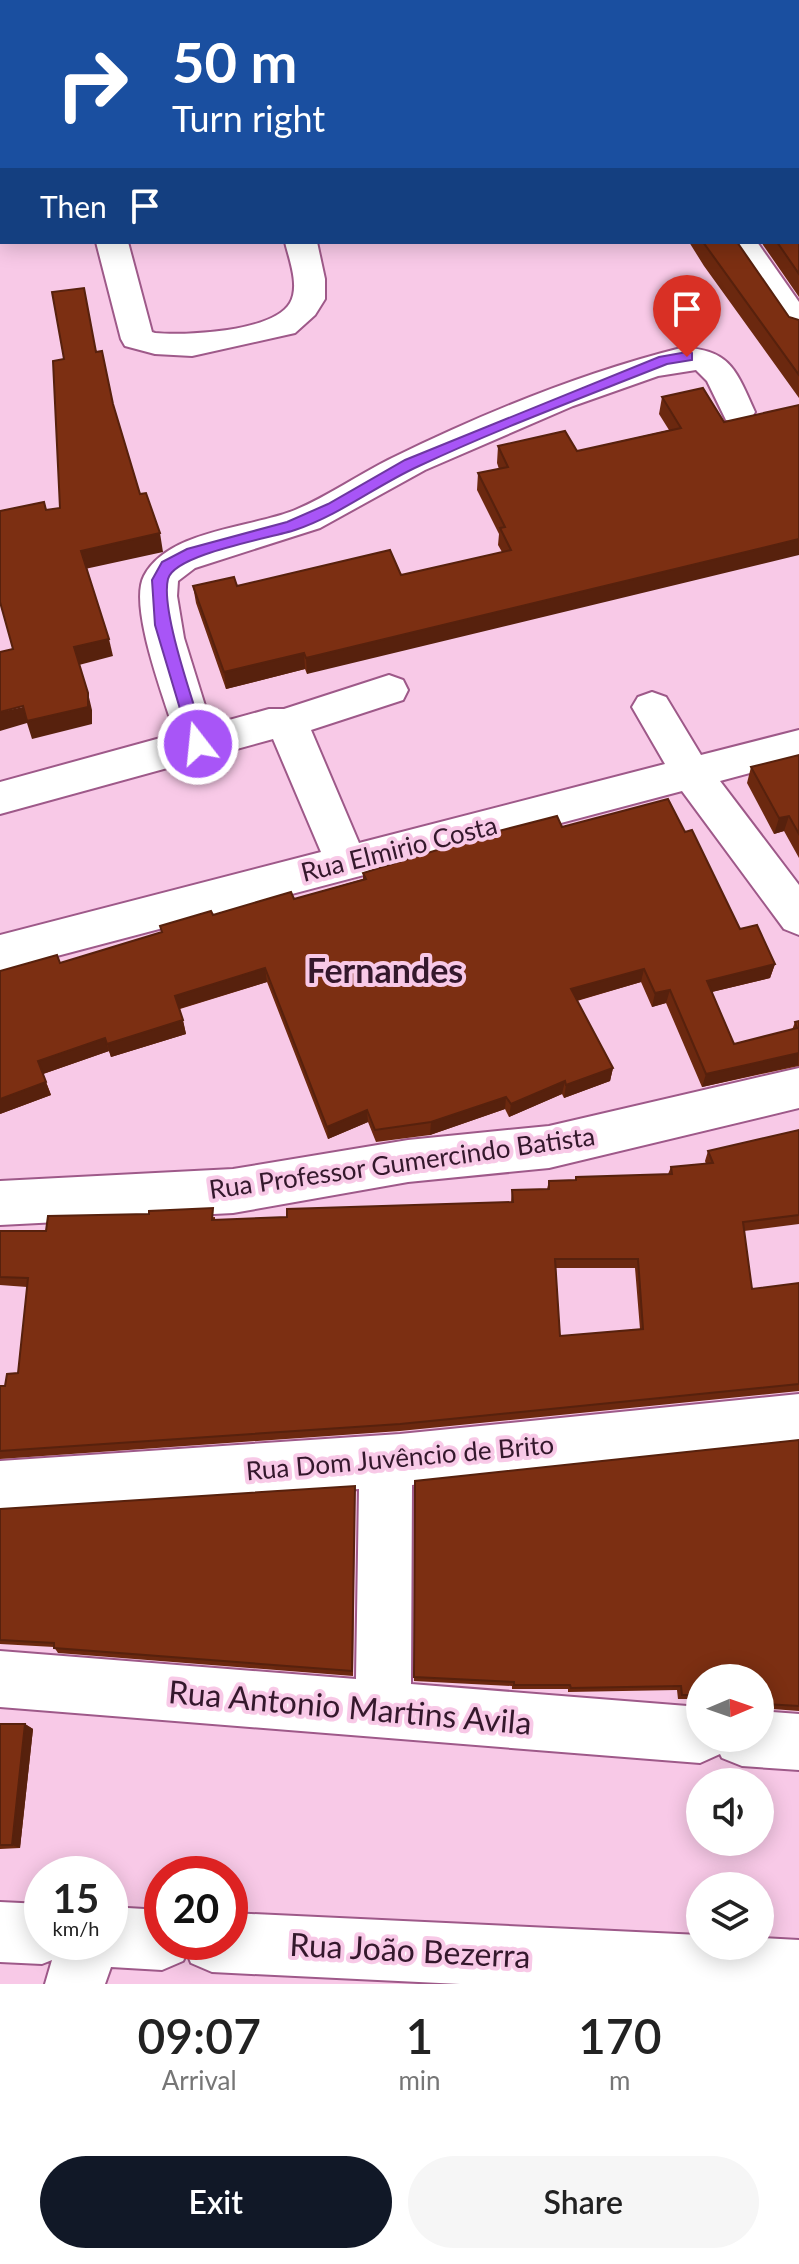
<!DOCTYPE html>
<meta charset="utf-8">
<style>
:root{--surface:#fff;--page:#f6f6f6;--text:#222;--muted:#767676;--accent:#111827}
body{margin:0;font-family:Lato,sans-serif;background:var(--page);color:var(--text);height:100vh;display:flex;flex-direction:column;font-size:30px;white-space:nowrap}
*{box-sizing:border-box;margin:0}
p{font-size:26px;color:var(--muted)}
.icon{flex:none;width:44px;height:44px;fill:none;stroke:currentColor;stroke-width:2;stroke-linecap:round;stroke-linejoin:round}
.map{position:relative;height:1984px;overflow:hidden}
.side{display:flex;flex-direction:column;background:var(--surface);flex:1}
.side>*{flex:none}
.top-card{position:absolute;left:0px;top:0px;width:800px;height:244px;box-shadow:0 4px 20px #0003;background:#1a4fa0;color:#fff;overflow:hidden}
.needle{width:52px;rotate:88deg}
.tools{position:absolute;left:686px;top:1664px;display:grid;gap:16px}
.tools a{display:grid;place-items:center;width:88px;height:88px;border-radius:50%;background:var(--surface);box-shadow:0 4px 20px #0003;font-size:40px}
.speed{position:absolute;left:24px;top:1856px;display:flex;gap:16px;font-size:40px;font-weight:700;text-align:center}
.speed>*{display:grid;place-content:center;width:104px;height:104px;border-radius:50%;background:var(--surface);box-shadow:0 4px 20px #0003;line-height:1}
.speed small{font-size:20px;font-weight:400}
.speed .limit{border:12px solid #d22;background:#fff;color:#111}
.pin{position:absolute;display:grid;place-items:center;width:68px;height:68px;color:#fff;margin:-82px -34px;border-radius:50% 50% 50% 0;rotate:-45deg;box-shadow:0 0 8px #0007}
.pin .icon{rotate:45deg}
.me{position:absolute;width:88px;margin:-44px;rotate:344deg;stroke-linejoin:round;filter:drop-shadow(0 0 6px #0008)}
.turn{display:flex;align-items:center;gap:28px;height:168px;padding:0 40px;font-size:36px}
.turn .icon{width:104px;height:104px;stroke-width:2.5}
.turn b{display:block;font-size:56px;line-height:68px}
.then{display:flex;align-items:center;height:76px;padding:0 40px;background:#0003;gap:16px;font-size:30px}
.eta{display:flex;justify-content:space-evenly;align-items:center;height:136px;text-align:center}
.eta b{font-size:48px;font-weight:600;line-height:56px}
.cta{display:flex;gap:16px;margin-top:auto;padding:16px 40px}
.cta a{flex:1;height:92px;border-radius:48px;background:var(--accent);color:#fff;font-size:32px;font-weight:600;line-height:92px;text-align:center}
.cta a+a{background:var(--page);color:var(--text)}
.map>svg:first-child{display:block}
</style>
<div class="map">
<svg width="799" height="1984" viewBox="0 0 799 1984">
<rect width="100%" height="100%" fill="#f8c9e7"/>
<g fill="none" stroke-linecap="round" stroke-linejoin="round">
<g stroke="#9e5989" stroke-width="4">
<g id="minor">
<rect x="261" y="0" width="28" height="2"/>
<polygon points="573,0 601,0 602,2 574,2"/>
<polygon points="707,0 751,0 705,2"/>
<rect x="0" y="62" width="2" height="18"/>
<path d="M96 242H128L152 332 155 333C185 336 273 332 290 303 300 286 289 259 285 242H317L325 279V299L315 315 295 333 192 356 155 354 125 346 121 339Z"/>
<polygon points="725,242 757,242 799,302 799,336 787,333"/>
<path d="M681 348C730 348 737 372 755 412L750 420 738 423 726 420 707 381 696 370 658 376 573 406 425 470 320 528 195 568 178 581 177 596 184 638 211 725 269 709H284L389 675 403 680 408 690 403 700 311 730 359 843 665 764 632 707 638 697 652 692 666 697 701 755 799 730V760L720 781 799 885V935L784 929 682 791 0 971V935L321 852 273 739 0 814V782L175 734C165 701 128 606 144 576 168 530 251 528 295 510 329 496 359 474 392 458 484 413 581 373 681 348Z"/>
<polygon points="799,1068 799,1108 549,1168 408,1182 233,1213 0,1225 0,1181 233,1169 408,1140 549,1126"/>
<polygon points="799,1394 799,1444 412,1485 411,1684 700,1707 700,1738 760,1738 760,1711 799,1714 799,1770 742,1766 722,1758 720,1754 700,1763 0,1707 0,1651 356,1679 359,1489 0,1513 0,1461 400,1434"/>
<polygon points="0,1902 42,1904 42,1942 110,1942 110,1907 162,1910 162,1942 230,1942 230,1913 700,1935 700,1946 760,1946 760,1938 799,1940 799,1984 460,1984 212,1972 191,1963 187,1953 183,1961 162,1970 111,1967 105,1984 45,1984 52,1960 42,1964 0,1962"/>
</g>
</g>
<use href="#minor" fill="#fff" fill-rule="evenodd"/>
</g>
<g fill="#6b280f" fill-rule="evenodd">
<polygon points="537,0 584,0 584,2 538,2"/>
<polygon points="799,159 799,297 761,242 798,242"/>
<polygon points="689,242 737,242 789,317 799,320 799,398 704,266"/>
<polygon points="662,397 724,422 307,674 305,669 226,689 196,603 193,586 237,586 401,575 502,552 498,545 499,534 477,490 478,473 499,469 497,463 498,446 577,451 669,430 659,414"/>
<polygon points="799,755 799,858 784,831 774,834 747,783 751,767"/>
<polygon points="562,827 685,832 740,929 775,964 770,978 712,992 734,1044 792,1030 795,1022 799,1021 799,1066 702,1087 666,1003 652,1007 641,982 577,1001 613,1068 610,1081 564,1098 562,1094 509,1117 505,1109 430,1135 376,1142 368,1122 328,1139 267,982 180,1009 186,1034 111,1057 109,1051 43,1074 51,1095 0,1114 60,963 162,933 160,926 294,899 363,879 363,873"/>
<path d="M799 1130V1224L744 1231 752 1289 799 1283V1391L400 1431 0 1459V1386H5L18 1373 27 1287 0 1285V1231H46L215 1217V1220L287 1217 511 1202 512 1190 547 1189 549 1181 575 1180 576 1177 668 1174 671 1167 706 1164 705 1161 708 1151ZM556 1268H635L640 1329 560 1336Z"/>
<polygon points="799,1440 799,1711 760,1708 760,1678 700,1678 700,1699 678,1699 677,1690 568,1692 568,1689 512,1689 512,1686 414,1681 415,1481"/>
<polygon points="355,1486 353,1676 58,1653 54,1647 0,1644 0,1509"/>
<polygon points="0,1724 25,1724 33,1729 20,1848 0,1849"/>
</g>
<g fill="#57210d">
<polygon points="160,533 163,552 85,569 81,551"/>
<polygon points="799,539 799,555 307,674 306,658"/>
<polygon points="109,639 113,656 79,665 74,647"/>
<polygon points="304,653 305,669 226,689 224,672"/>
<polygon points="88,693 92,710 92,724 32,739 27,723 0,731 0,712"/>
<polygon points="789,816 784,831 774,834 779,818"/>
<polygon points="775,964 770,978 703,994 707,981"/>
<polygon points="265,968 267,982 178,1009 175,996"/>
<polygon points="644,969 641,982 568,1003 571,989"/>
<polygon points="670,990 666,1003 652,1007 655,993"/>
<polygon points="183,1020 186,1034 111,1057 107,1044"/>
<polygon points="105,1038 109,1051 43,1074 38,1061"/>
<polygon points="799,1053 798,1065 702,1087 706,1074"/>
<polygon points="613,1068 610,1081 564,1098 566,1085"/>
<polygon points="565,1081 562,1094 509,1117 511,1104"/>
<polygon points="46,1082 51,1095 0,1114 0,1099"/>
<polygon points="506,1097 505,1109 430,1135 431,1122"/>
<polygon points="367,1110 368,1122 328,1139 327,1127"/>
<polygon points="25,1724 33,1729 20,1848 12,1845"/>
</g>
<g fill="#7c2f12" stroke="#57210d" stroke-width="2" fill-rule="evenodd">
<polygon points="548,0 584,0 584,2 550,2"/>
<polygon points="798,157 799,159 799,274 777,242 798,242"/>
<polygon points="703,242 737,242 789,317 799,320 799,375"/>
<polygon points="84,288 96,352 102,351 113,404 140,494 146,493 160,533 81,551 109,639 74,647 88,693 88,707 27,721 23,706 0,712 0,652 13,649 0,602 0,511 44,502 46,510 60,508 53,361 64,359 52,292"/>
<polygon points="703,388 724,422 799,405 799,539 306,658 304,653 224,672 193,586 234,577 237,586 390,550 401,575 511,550 500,528 505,527 478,473 508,467 498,446 565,431 577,451 681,428 662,397"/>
<polygon points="799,755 799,834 789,816 779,818 751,767"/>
<polygon points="668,799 685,832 692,830 740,929 757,925 775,964 707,981 734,1044 797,1028 795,1022 799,1021 799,1053 706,1074 670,990 655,993 644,969 571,989 613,1068 566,1085 565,1081 511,1104 506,1097 431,1122 375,1130 367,1110 327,1127 265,968 175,996 183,1020 107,1044 105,1038 38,1061 46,1082 0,1099 0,971 57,955 60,963 162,932 160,926 211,911 213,915 291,892 294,899 366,879 363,873 495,832 557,816 562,827"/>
<path d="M799 1130V1215L743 1222 752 1289 799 1283V1384L400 1424 0 1451V1386H5L7 1374 18 1373 28 1278 0 1277V1231H46L48 1216 149 1214V1211L213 1208 212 1220 287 1217V1209L513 1202 512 1190 549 1189V1181L576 1180V1177L672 1174 671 1167 713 1163 708 1151ZM555 1259H638L643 1329 560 1336Z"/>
<polygon points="799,1440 799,1706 765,1704 762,1707 760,1706 760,1678 700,1678 700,1695 682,1695 681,1686 571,1688 570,1685 514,1685 514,1682 414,1677 415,1481"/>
<polygon points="355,1486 352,1671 54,1648 54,1643 0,1640 0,1509"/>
<polygon points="0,1724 25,1724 12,1845 0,1845"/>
</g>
<path fill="#a855f7" stroke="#6d37a1" stroke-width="2" d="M687 352 692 353V360L667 364C584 397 500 428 419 466 377 485 340 515 295 530 271 538 174 554 168 579 160 611 196 709 206 744L204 749H192L155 625 152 580 162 562 187 549 287 522 328 504 405 460 659 357Z"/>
<g text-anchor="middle" stroke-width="8" stroke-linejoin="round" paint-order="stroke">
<g font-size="26" fill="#34182c" stroke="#f8c9e7">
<text transform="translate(399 849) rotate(-14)" y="9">Rua Elmirio Costa</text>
<text transform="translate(402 1163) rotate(-8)" y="9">Rua Professor Gumercindo Batista</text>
<text transform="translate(400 1458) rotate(-5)" y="9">Rua Dom Juvêncio de Brito</text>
</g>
<g font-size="32" fill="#34182c" stroke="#f8c9e7">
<text transform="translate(350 1708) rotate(5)" y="11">Rua Antonio Martins Avila</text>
<text transform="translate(410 1951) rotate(3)" y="11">Rua João Bezerra</text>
</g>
<g font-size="34" font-weight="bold" fill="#34182c" stroke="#f8c9e7">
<text x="385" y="983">Fernandes</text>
</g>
</g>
</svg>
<div class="tools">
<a><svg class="needle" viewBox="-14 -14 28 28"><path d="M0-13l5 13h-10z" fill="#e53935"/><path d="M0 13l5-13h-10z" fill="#767676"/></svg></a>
<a><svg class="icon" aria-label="sound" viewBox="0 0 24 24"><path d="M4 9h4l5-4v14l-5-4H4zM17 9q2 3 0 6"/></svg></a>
<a><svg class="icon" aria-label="layers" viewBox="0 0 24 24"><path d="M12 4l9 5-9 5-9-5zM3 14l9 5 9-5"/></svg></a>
</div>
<div class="speed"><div>15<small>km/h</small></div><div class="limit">20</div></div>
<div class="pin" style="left:687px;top:357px;background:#d93025"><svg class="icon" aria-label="arrive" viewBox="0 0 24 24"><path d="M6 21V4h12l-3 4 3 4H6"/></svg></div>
<svg class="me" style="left:198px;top:744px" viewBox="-20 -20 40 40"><circle r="17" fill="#a855f7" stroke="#fff" stroke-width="3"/><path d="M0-11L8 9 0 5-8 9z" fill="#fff"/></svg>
<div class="top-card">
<div class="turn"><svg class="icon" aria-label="right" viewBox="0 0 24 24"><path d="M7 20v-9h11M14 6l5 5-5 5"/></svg><div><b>50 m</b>Turn right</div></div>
<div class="then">Then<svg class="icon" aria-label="arrive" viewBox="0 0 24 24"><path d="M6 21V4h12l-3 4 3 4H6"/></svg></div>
</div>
</div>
<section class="side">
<div class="eta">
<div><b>09:07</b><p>Arrival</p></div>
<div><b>1</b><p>min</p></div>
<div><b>170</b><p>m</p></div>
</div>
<div class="cta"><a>Exit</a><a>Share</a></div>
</section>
